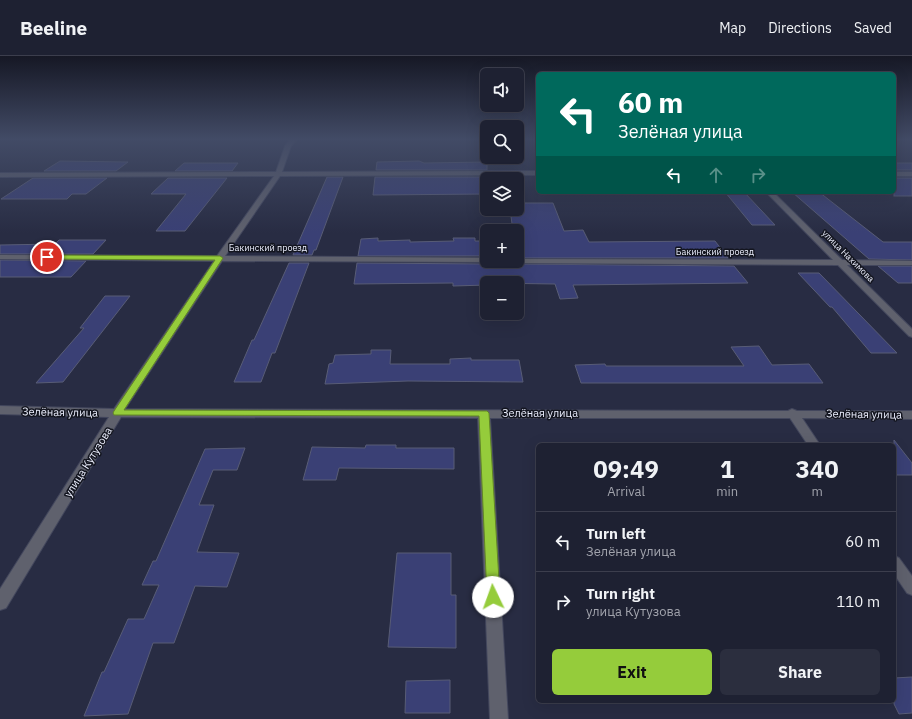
<!DOCTYPE html>
<meta charset="utf-8">
<style>
:root{--surface:#1e2132;--page:#2b2e3e;--text:#f1f3f6;--muted:#a1a3ac;--line:#3c3e4d;--accent:#95cc3b}
body{margin:0;font-family:"IBM Plex Sans",sans-serif;background:var(--page);color:var(--text);height:100vh;display:flex;flex-direction:column;font-size:15px;white-space:nowrap}
*{box-sizing:border-box;margin:0}
p{font-size:13px;color:var(--muted)}
.icon{flex:none;width:22px;height:22px;fill:none;stroke:currentColor;stroke-width:2;stroke-linecap:round;stroke-linejoin:round}
.map{position:relative;flex:1;overflow:hidden}
.panel{position:absolute;left:536px;top:387px;width:360px;height:260px;display:flex;flex-direction:column;background:var(--surface);border-radius:6px;box-shadow:0 4px 16px #0002,0 0 0 1px var(--line)}
.panel>*{flex:none}
.banner{position:absolute;left:536px;top:16px;width:360px;height:122px;border-radius:6px;box-shadow:0 4px 16px #0002,0 0 0 1px var(--line);background:#00695c;color:#fff;overflow:hidden}
.controls{position:absolute;left:480px;top:12px;display:grid;gap:8px}
.controls a{display:grid;place-items:center;width:44px;height:44px;border-radius:6px;background:var(--surface);box-shadow:0 4px 16px #0002,0 0 0 1px var(--line);font-size:20px}
.pin{position:absolute;display:grid;place-items:center;width:34px;height:34px;color:#fff;margin:-17px;border:2px solid #fff;border-radius:50%;box-shadow:0 1px 4px #0007}
.me{position:absolute;width:44px;margin:-22px;rotate:357deg;stroke-linejoin:round;filter:drop-shadow(0 0 3px #0008)}
.turn{display:flex;align-items:center;gap:14px;height:84px;padding:0 16px;font-size:18px}
.turn .icon{width:52px;height:52px;stroke-width:2.5}
.turn b{display:block;font-size:28px;line-height:34px}
.lanes{display:flex;align-items:center;height:38px;padding:0 16px;background:#0003;justify-content:center;gap:20px;direction:ltr}
.lanes .off{opacity:.35}
.eta{display:flex;justify-content:space-evenly;align-items:center;height:68px;text-align:center}
.eta b{font-size:24px;font-weight:700;line-height:28px}
.cta{display:flex;gap:8px;margin-top:auto;padding:8px 16px}
.cta a{flex:1;height:46px;border-radius:6px;background:var(--accent);color:#111;font-size:16px;font-weight:700;line-height:46px;text-align:center}
.cta a+a{background:var(--page);color:var(--text)}
ul{padding:0;list-style:none}
li{display:flex;align-items:center;gap:12px;height:60px;padding:0 16px;border-top:1px solid var(--line)}
li div{flex:1}
li b{display:block;font-size:15px}
li em{font-style:normal}
header{display:flex;align-items:center;gap:24px;box-sizing:border-box;height:56px;padding:0 20px;background:var(--surface);border-bottom:1px solid var(--line)}
header strong{font-size:19px}
nav{display:flex;gap:22px;margin-inline-start:auto;font-size:14px}
.map>svg:first-child{display:block}
</style>
<header>
<strong>Beeline</strong>
<nav><a>Map</a><a>Directions</a><a>Saved</a></nav>
</header>
<div class="map">
<svg width="912" height="663" viewBox="0 0 912 663">
<rect width="100%" height="100%" fill="#282c43"/>
<g fill="#3a4075" stroke="#585c76">
<polygon points="60,105 128,106 116,115 44,115"/>
<polygon points="419,105 424,107 487,106 487,114 376,114 377,106"/>
<polygon points="184,107 238,107 232,115 175,115"/>
<rect x="894" y="107" width="18" height="7"/>
<polygon points="327,121 343,121 316,194 314,194 312,199 293,199"/>
<polygon points="375,121 487,121 487,138 373,139"/>
<polygon points="33,122 107,122 86,138 72,138 67,143 1,143"/>
<polygon points="168,122 227,122 185,175 156,175 186,138 151,138"/>
<rect x="894" y="122" width="18" height="18"/>
<polygon points="725,136 744,136 775,169 752,169"/>
<polygon points="792,136 819,136 883,186 912,186 912,204 869,203"/>
<polygon points="517,147 553,147 564,175 583,174 589,186 715,185 728,202 517,202 517,175 513,175 510,153 517,153"/>
<polygon points="378,182 378,185 410,184 410,186 454,185 453,182 475,182 475,185 487,185 487,200 358,200 361,183"/>
<polygon points="59,184 106,184 93,198 0,198 0,189 55,188"/>
<polygon points="0,204 86,205 71,221 0,221"/>
<polygon points="491,205 512,205 517,208 734,210 748,227 573,229 578,242 560,243 555,228 487,227 487,229 453,230 453,227 354,228 357,207 487,208"/>
<polygon points="289,207 309,207 275,297 272,297 261,326 234,326 252,284 254,284"/>
<polygon points="878,210 912,210 912,227 898,227"/>
<polygon points="798,217 819,217 897,297 871,297 832,251 830,251"/>
<polygon points="105,240 130,240 63,326 36,327 84,272 80,272"/>
<polygon points="759,290 772,309 809,308 823,327 581,327 575,309 605,308 606,310 744,310 731,291"/>
<polygon points="371,294 391,294 390,308 450,308 450,303 471,302 471,304 519,304 523,326 408,325 325,328 329,308 333,307 335,299 371,298"/>
<polygon points="894,384 912,407 912,419 894,419"/>
<polygon points="366,389 396,389 396,392 454,392 454,413 339,412 336,424 303,424 312,391 365,392"/>
<polygon points="245,392 237,414 213,414 199,449 214,449 197,496 239,497 227,531 195,530 174,587 153,587 128,658 84,660 102,616 104,616 128,563 144,563 159,529 142,529 153,505 156,505 205,393"/>
<polygon points="397,497 451,497 451,539 456,539 456,592 388,591"/>
<polygon points="912,621 912,657 899,658 894,648 894,622"/>
<polygon points="450,624 450,657 405,657 406,625"/>
</g>
<g fill="none" stroke-linecap="round" stroke-linejoin="round">
<g stroke="#43475d" stroke-width="2">
<g id="minor">
<polygon points="290,84 296,84 291,90 282,116 538,115 538,119 280,120 225,200 487,202 487,205 490,205 487,206 222,205 125,353 788,355 792,353 797,355 912,355 912,363 802,362 820,389 808,389 790,362 490,362 508,663 490,663 478,362 121,361 6,552 0,554 0,533 109,361 0,358 0,350 114,353 214,205 0,203 0,199 217,200 274,120 0,121 0,117 276,116 285,90"/>
<rect x="894" y="116" width="18" height="4"/>
<polygon points="766,136 773,136 842,204 912,205 912,209 847,209 912,273 912,281 909,280 838,209 517,207 513,205 517,205 517,203 833,204"/>
<polygon points="894,500 899,502 912,520 912,539 907,537 894,518"/>
</g>
</g>
<use href="#minor" fill="#5f616d" fill-rule="evenodd"/>
</g>
<linearGradient id="sky" x2="0" y2="1"><stop stop-color="#161825"/><stop offset="0.47" stop-color="#424b66"/><stop offset="1" stop-color="#424b66" stop-opacity="0"/></linearGradient>
<rect width="912" height="177" fill="url(#sky)"/>
<polygon fill="#95cc3b" stroke="#618526" points="47,199 220,200 223,202 124,354 487,355 489,357 500,541 498,545 493,546 489,545 487,541 479,360 114,359 113,357 114,355 215,204 45,203 45,200"/>
<g text-anchor="middle" stroke-width="3" stroke-linejoin="round" paint-order="stroke">
<g font-size="9" fill="#eaedfc" stroke="#13151f">
<text x="268" y="195">Бакинский проезд</text>
<text x="715" y="199">Бакинский проезд</text>
<text transform="translate(848 200) rotate(45)" y="3">улица Нахимова</text>
</g>
<g font-size="11" fill="#eaedfc" stroke="#13151f">
<text transform="translate(60 356) rotate(1)" y="4">Зелёная улица</text>
<text x="540" y="361">Зелёная улица</text>
<text transform="translate(864 358) rotate(1)" y="4">Зелёная улица</text>
<text transform="translate(88 406) rotate(-58)" y="4">улица Кутузова</text>
</g>
</g>
</svg>
<div class="controls">
<a><svg class="icon" aria-label="sound" viewBox="0 0 24 24"><path d="M4 9h4l5-4v14l-5-4H4zM17 9q2 3 0 6"/></svg></a>
<a><svg class="icon" aria-label="search" viewBox="0 0 24 24"><circle cx="10" cy="10" r="6"/><path d="M15 15l6 6"/></svg></a>
<a><svg class="icon" aria-label="layers" viewBox="0 0 24 24"><path d="M12 4l9 5-9 5-9-5zM3 14l9 5 9-5"/></svg></a>
<a>+</a>
<a>−</a>
</div>
<div class="pin" style="left:47px;top:201px;background:#d93025"><svg class="icon" aria-label="arrive" viewBox="0 0 24 24"><path d="M6 21V4h12l-3 4 3 4H6"/></svg></div>
<svg class="me" style="left:493px;top:541px" viewBox="-20 -20 40 40"><circle r="19" fill="#fff"/><path d="M0-13L10 11 0 6-10 11z" fill="#95cc3b"/></svg>
<div class="banner">
<div class="turn"><svg class="icon" aria-label="left" viewBox="0 0 24 24"><path d="M17 20v-9H6M10 6l-5 5 5 5"/></svg><div><b>60 m</b>Зелёная улица</div></div>
<div class="lanes"><svg class="icon" aria-label="left" viewBox="0 0 24 24"><path d="M17 20v-9H6M10 6l-5 5 5 5"/></svg><svg class="icon off" aria-label="ahead" viewBox="0 0 24 24"><path d="M12 20V5M6 11l6-6 6 6"/></svg><svg class="icon off" aria-label="right" viewBox="0 0 24 24"><path d="M7 20v-9h11M14 6l5 5-5 5"/></svg></div>
</div>
<section class="panel">
<div class="eta">
<div><b>09:49</b><p>Arrival</p></div>
<div><b>1</b><p>min</p></div>
<div><b>340</b><p>m</p></div>
</div>
<ul>
<li><svg class="icon" aria-label="left" viewBox="0 0 24 24"><path d="M17 20v-9H6M10 6l-5 5 5 5"/></svg><div><b>Turn left</b><p>Зелёная улица</p></div><em>60 m</em></li>
<li><svg class="icon" aria-label="right" viewBox="0 0 24 24"><path d="M7 20v-9h11M14 6l5 5-5 5"/></svg><div><b>Turn right</b><p>улица Кутузова</p></div><em>110 m</em></li>
</ul>
<div class="cta"><a>Exit</a><a>Share</a></div>
</section>
</div>
